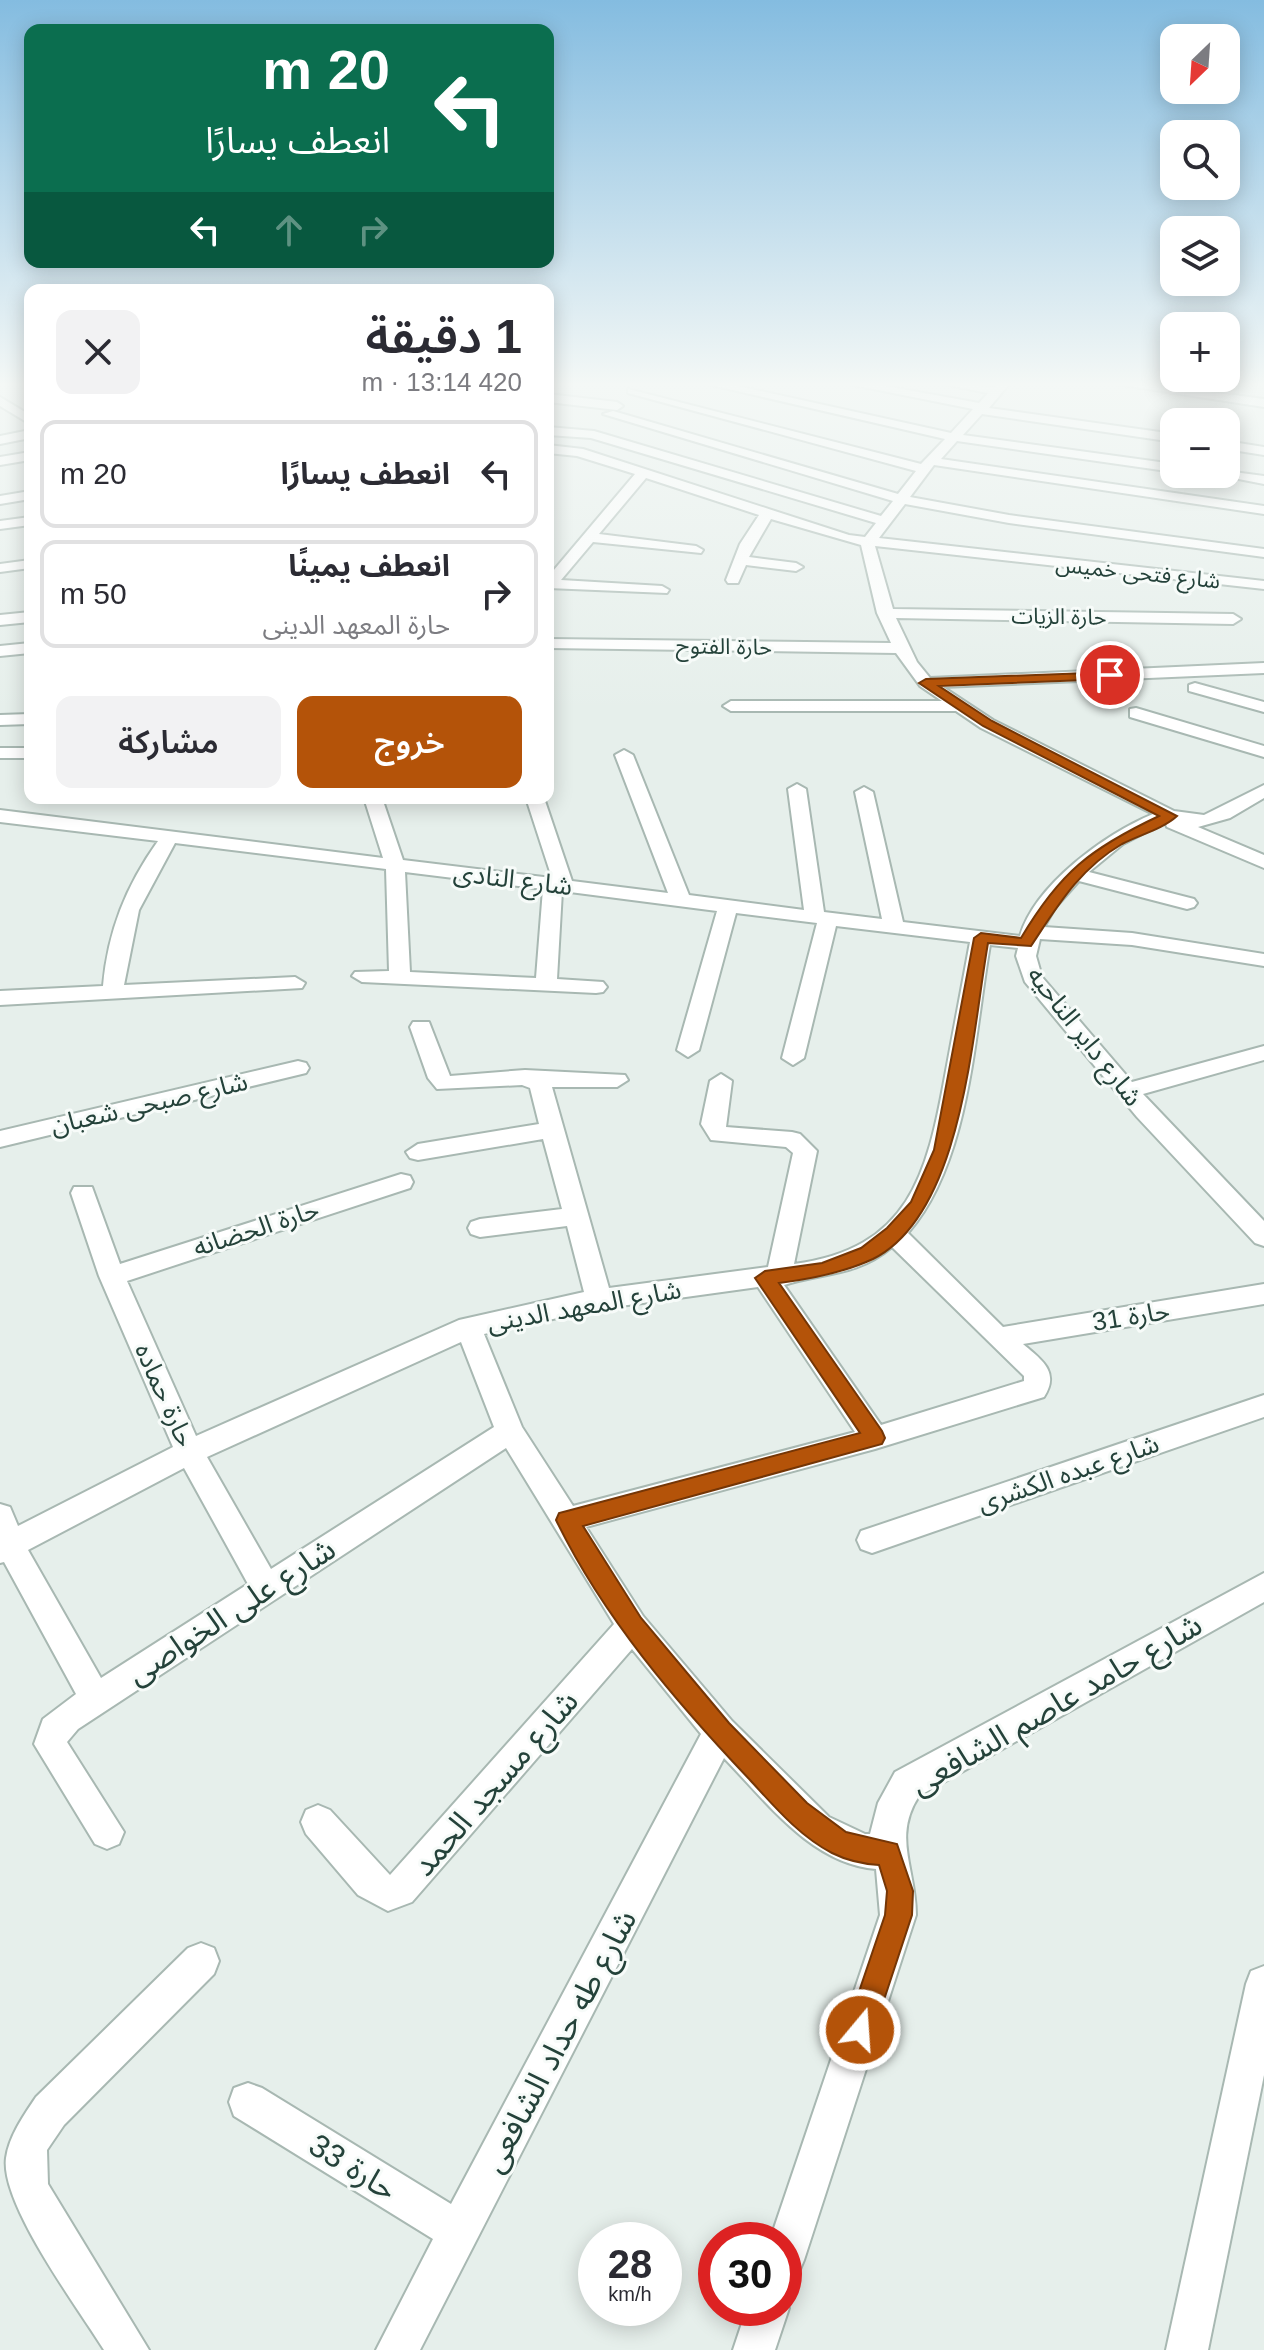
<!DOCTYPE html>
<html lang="ar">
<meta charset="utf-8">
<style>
:root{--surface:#fff;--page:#f2f2f3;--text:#2b2b33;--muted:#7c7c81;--line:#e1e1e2;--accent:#b45309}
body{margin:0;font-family:Helvetica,"Noto Sans Arabic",sans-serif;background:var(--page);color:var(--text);direction:rtl;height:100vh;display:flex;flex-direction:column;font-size:30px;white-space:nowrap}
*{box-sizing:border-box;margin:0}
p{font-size:26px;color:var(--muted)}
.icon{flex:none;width:44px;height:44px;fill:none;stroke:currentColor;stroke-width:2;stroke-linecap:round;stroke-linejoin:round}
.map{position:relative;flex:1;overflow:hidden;direction:ltr}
.panel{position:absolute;left:24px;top:284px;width:530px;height:520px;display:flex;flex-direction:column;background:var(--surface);border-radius:16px;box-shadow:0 4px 20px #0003;direction:rtl}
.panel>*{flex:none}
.hud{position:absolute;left:24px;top:24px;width:530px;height:244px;border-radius:16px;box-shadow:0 4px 20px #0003;direction:rtl;background:#0b6e4f;color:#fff;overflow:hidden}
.needle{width:52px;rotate:205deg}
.tools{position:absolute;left:1160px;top:24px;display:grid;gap:16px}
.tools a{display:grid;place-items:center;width:80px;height:80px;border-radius:16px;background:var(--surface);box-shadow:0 4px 20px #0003;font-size:40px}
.speed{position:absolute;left:578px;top:2222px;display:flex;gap:16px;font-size:40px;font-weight:700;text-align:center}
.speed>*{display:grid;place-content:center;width:104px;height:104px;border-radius:50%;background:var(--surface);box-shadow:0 4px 20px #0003;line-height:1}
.speed small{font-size:20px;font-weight:400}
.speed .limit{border:12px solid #d22;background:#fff;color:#111}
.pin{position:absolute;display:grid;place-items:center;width:68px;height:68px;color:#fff;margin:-34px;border:4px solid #fff;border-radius:50%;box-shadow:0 2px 8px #0007}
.me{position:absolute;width:88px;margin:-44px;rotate:18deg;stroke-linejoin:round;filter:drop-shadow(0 0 6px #0008)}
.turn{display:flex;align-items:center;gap:28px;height:168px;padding:0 32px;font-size:36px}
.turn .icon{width:104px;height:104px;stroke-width:2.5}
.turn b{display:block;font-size:56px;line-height:68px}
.lanes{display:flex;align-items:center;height:76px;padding:0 32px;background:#0003;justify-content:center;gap:40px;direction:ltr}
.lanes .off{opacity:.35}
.round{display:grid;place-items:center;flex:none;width:84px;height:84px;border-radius:16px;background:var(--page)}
.headline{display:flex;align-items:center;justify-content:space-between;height:136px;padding:0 32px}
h1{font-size:48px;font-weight:600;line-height:60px}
.button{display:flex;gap:16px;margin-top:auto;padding:16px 32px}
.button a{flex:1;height:92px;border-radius:16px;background:var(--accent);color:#fff;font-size:32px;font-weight:600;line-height:92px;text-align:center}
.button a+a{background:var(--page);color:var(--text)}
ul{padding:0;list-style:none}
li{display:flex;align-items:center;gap:24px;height:108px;margin:0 16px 12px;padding:0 16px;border:4px solid var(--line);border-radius:16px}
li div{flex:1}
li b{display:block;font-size:30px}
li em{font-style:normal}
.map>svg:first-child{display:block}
</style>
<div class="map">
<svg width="1264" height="2350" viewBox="0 0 1264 2350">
<rect width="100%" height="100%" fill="#e6efeb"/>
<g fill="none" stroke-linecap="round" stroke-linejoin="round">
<g stroke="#a8b8b2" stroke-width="4">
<g id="minor">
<path d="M702 383H724L951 433 973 409 843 383H869L979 403 988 393 938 383 994 387 998 383H1010L989 408 1174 434V442L982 414 963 435 1174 464V472L957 441 941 459 1264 506V514L934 465 910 497 1009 515 1264 549V557L1009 523 905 504 879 538 1264 581V589L875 546 893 609 1233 614 1241 619 1233 624 896 618 917 662 930 678 1264 663V673L943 687 993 720 1174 811 1204 815 1264 785V798L1230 818 1198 827 1264 855V868L1167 827 1165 822 1123 844 1089 872 1194 899 1197 903 1194 907 1187 909 1079 881 1055 908 1044 927 1132 933 1264 954V966L1132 945 1040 939 1036 956 1042 977 1132 1082 1264 1046V1060L1143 1094 1264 1221V1246L1255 1243 1137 1117 1025 982 1016 956 1018 948 990 945C974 1036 970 1162 908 1233L1003 1327 1264 1284V1304L1023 1344C1042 1360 1060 1372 1044 1397L875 1449 586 1527 643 1616 732 1721 829 1817 865 1834H870L878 1803 895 1772 1264 1573V1602L919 1796C892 1837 916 1869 916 1915L804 2260 798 2274 784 2280V2240H770L880 1915 876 1869C811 1864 766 1801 724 1758L420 2350H376L433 2239 234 2116 229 2102 234 2088 248 2083 262 2088 451 2204 701 1734 632 1649 412 1902 388 1911 358 1895 306 1834 301 1822 306 1810 318 1805 330 1810 390 1875 614 1624 506 1448 78 1729 67 1742 124 1832 119 1844 107 1849 95 1844 34 1744 43 1719 76 1694 4 1562 0 1563V1504L10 1507 18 1526 173 1447 99 1276 71 1193 74 1187H92L120 1264 401 1174 410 1176 413 1182 410 1188 127 1281 196 1436 459 1320 584 1292 567 1226 480 1237 471 1234 468 1228 471 1222 480 1219 562 1209 543 1139 418 1160 410 1158 406 1152 418 1144 539 1124 530 1088 522 1085 437 1089 428 1078 410 1027 413 1022H429L450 1076 525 1070 625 1075 628 1080 617 1087H552L609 1288 768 1267 793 1153 786 1147 711 1140 701 1124 710 1081 721 1074 732 1081 726 1127 792 1132 800 1134 817 1151 794 1264C909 1249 927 1175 945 1076 953 1031 962 987 970 942L836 926 804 1058 793 1065 782 1058 817 923 736 913 699 1050 688 1057 677 1050 717 911 562 891 557 979 603 982 607 987 603 992 596 993 362 982 352 976 355 972 389 971 386 869 175 843 139 910 124 985 295 977 305 983 302 988 0 1005V991L103 986C108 931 126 886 158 841L0 822V810L383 858 364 798H382L403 860 552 878 526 798H544L572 881 668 893 615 755 624 750 633 755 689 895 804 910 788 789 797 784 806 789 824 912 882 919 855 792 864 787 873 792 903 922 1020 936C1035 885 1105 834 1153 814L981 728 956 711H731L723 706 731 701H942L920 686 896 653 548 648 549 639 891 643 877 613 861 545 771 519 749 557 796 563 803 567 796 571 746 565 738 583H728L726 580 740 544 759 515 646 478 599 534 696 546 703 550 701 553 593 542 561 580 662 586 669 590 667 593 548 588V577L635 474 577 456 548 453V445L583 449 849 535 865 537 876 523 591 438 548 435V427L594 431 881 516 893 501 603 414 613 411 898 494 916 471 628 393V389L921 464 945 439ZM405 872 543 889 536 978 410 972ZM892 1247 1024 1376V1381L881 1425 784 1285C824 1272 856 1277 892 1247ZM758 1287 855 1432 573 1506 522 1427 484 1334 599 1309ZM461 1342 494 1427 271 1569 207 1457ZM184 1468 248 1584 101 1678 28 1550Z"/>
<polygon points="1109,383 1141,383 1264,399 1264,407"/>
<polygon points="548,394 617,402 623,406 617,410 548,402"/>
<polygon points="0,397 30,415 30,424 0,406"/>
<polygon points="30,430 30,438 0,444 0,436"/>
<polygon points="1226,441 1264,447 1264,455 1226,449"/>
<polygon points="30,452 30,460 0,465 0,457"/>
<polygon points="1226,471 1264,476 1264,484 1213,474 1226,474"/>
<polygon points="30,491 30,499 0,504 0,496"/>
<polygon points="30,517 30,525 0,529 0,521"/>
<polygon points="30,560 30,568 0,572 0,564"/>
<polygon points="30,612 30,622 0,625 0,615"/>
<polygon points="30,643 30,653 0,656 0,646"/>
<polygon points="1195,683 1264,702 1264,712 1189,691 1189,685"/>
<polygon points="1136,708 1264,746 1264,757 1130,717 1130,709"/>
<polygon points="30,714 30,724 0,725 0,715"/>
<rect x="0" y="748" width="30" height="10"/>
<polygon points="298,1061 306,1063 309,1068 306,1073 0,1147 0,1131"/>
<polygon points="1264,1395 1264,1417 872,1553 861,1549 857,1540 861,1531"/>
<path d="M201 1943 214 1948 219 1961 214 1974 64 2125 47 2150 48 2184 149 2350H104C78 2308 0 2204 6 2158 9 2136 24 2115 36 2097L188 1948Z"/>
<polygon points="1264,1966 1264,2075 1208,2350 1166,2350 1246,1984 1251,1971"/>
<polygon points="784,2296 789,2308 775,2350 733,2350 747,2308 784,2308"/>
</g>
</g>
<use href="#minor" fill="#fff" fill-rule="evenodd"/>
</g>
<linearGradient id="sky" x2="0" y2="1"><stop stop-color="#84bce0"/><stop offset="0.54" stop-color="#f4f8f6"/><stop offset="1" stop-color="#f4f8f6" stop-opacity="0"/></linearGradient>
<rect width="1264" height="712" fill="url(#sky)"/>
<path fill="#b45309" stroke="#753606" stroke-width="2" d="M1115 672 1116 675 1110 679 939 686 992 721 1177 816C1163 829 1139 835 1122 844 1079 869 1057 907 1031 946L988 943C972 1033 963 1214 873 1259 843 1273 811 1279 779 1283L882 1431 885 1438 882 1444 583 1526 641 1618 729 1723 807 1803 846 1832 897 1844 913 1891 912 1915 874 2030 870 2040 860 2044 850 2040 846 2030 885 1915 887 1891 879 1865C863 1864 846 1860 832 1853 799 1836 774 1806 750 1780 676 1702 603 1617 556 1520L559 1513 567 1511 860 1433 755 1278 765 1271 822 1263 861 1248 887 1228 911 1202 934 1150 974 938 981 933 1021 938C1060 872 1091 848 1159 816L983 726 919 683 926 679Z"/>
<g text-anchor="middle" stroke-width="6" stroke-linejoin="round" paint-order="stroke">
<g font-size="22" fill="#24423a" stroke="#f7fbf9">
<text transform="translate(1138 572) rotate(6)" y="8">شارع فتحى خميس</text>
<text transform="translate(1059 616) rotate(1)" y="8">حارة الزيات</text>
<text transform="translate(724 646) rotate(1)" y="8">حارة الفتوح</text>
</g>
<g font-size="26" fill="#24423a" stroke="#f7fbf9">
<text transform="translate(513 879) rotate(7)" y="9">شارع النادى</text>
<text transform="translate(1085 1036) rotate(52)" y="9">شارع داير الناحيه</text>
<text transform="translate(149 1103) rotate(-13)" y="9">شارع صبحى شعبان</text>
<text transform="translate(256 1228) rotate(-18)" y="9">حارة الحضانه</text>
<text transform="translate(584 1306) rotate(-10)" y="9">شارع المعهد الدينى</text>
<text transform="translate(1131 1316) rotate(-9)" y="9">حارة 31</text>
<text transform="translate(165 1395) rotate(66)" y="9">حارة حماده</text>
<text transform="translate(1068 1473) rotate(-19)" y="9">شارع عبده الكشرى</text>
</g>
<g font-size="32" fill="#24423a" stroke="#f7fbf9">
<text transform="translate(231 1611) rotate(-33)" y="11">شارع على الخواصى</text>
<text transform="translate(1056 1704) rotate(-30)" y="11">شارع حامد عاصم الشافعى</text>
<text transform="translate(495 1783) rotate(-49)" y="11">شارع مسجد الحمد</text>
<text transform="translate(559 2041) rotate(-62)" y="11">شارع طه حداد الشافعى</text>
<text transform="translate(353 2167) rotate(32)" y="11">حارة 33</text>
</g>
</g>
</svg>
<div class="tools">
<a><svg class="needle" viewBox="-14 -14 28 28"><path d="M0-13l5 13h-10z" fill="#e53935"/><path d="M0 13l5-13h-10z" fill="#7c7c81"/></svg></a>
<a><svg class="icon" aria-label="search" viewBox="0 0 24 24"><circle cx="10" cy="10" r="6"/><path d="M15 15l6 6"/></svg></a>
<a><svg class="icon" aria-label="layers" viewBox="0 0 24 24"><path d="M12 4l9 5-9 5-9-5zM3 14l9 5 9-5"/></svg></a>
<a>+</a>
<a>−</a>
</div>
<div class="speed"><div>28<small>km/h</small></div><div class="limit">30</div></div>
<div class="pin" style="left:1110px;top:675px;background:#d93025"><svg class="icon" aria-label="arrive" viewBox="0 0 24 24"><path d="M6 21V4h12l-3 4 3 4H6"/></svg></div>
<svg class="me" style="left:860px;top:2030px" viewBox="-20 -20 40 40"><circle r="17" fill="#b45309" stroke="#fff" stroke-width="3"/><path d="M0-11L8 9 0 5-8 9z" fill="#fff"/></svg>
<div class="hud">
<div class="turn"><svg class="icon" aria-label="left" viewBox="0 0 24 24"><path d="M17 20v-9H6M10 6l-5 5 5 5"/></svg><div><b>20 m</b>انعطف يسارًا</div></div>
<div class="lanes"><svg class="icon" aria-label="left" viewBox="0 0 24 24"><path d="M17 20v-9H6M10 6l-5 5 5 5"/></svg><svg class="icon off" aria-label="ahead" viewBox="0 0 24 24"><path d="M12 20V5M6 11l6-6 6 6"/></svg><svg class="icon off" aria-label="right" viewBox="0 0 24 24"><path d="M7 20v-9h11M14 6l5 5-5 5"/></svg></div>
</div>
<section class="panel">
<div class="headline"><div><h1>1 دقيقة</h1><p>420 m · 13:14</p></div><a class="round"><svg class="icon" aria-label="close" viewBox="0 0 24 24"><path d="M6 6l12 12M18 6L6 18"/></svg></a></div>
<ul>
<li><svg class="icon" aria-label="left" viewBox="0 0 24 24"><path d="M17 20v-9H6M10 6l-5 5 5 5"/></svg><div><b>انعطف يسارًا</b></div><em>20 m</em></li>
<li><svg class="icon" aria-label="right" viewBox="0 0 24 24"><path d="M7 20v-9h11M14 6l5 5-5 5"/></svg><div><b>انعطف يمينًا</b><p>حارة المعهد الدينى</p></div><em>50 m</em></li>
</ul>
<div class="button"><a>خروج</a><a>مشاركة</a></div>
</section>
</div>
